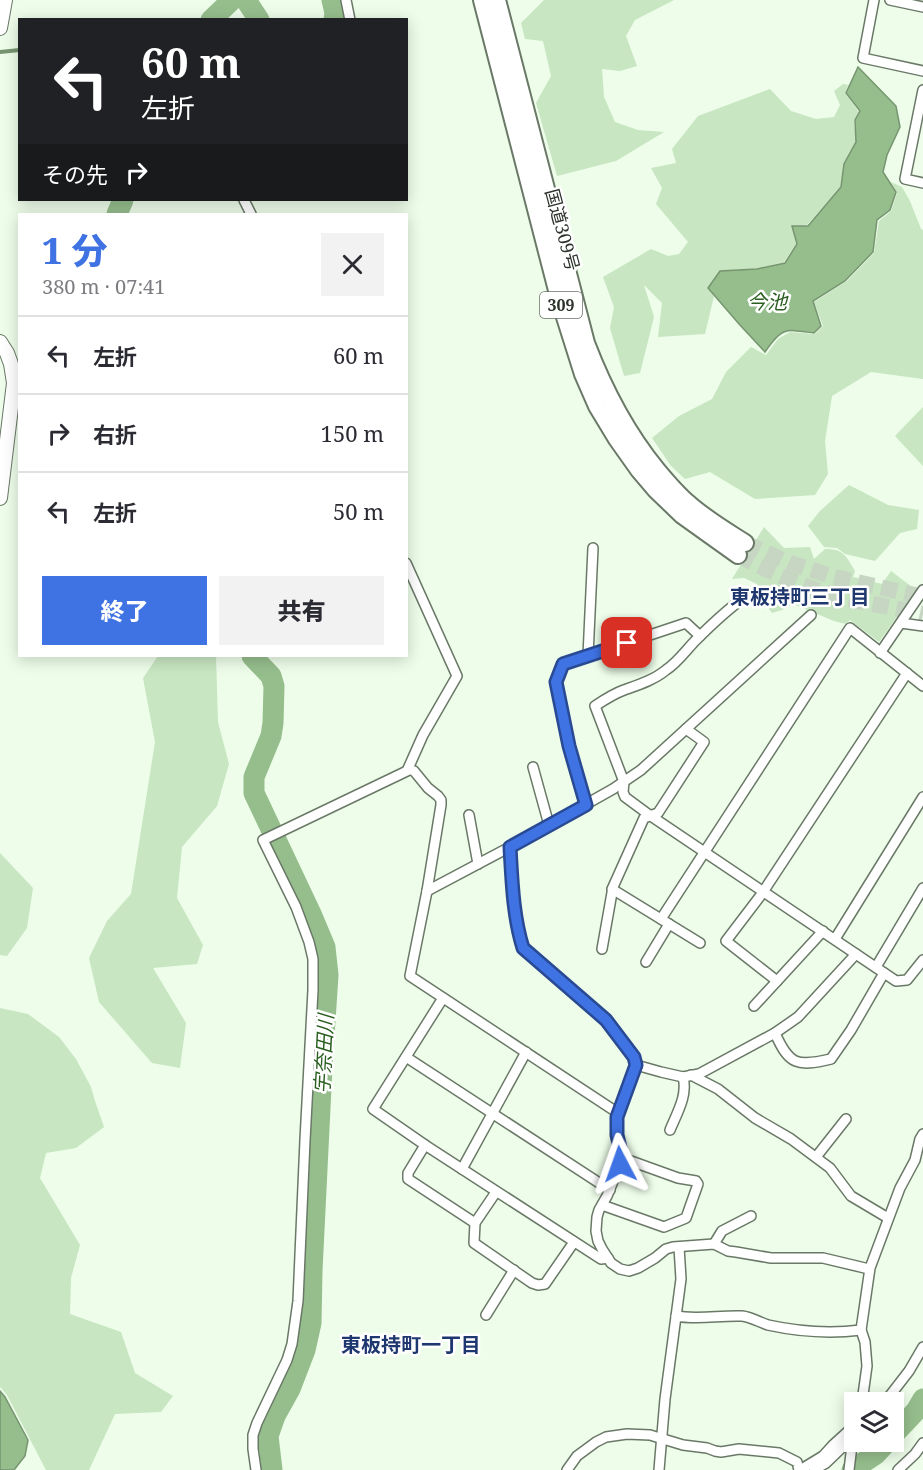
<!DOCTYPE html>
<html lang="ja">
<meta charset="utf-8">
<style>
:root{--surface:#fff;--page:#f2f2f3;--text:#2b2b33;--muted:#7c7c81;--line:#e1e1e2;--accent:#3f72e2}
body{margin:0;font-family:"Noto Serif","Noto Sans JP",serif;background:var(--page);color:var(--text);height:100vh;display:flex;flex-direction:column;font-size:22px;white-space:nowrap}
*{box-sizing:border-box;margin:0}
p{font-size:20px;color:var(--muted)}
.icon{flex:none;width:33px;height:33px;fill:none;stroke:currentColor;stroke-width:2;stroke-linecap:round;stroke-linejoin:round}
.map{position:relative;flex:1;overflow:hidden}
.side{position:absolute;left:18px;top:213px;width:390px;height:444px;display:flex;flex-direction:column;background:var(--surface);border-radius:0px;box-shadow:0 3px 15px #0003}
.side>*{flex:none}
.guide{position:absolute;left:18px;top:18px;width:390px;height:183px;border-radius:0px;box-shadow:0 3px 15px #0003;background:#202124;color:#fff;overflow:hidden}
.buttons{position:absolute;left:844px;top:1392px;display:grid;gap:12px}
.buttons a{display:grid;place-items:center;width:60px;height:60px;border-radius:0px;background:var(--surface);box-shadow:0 3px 15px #0003;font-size:30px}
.pin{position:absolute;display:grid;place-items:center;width:51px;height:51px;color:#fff;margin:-26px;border-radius:12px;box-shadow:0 3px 9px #0006}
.me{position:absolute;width:66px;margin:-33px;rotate:356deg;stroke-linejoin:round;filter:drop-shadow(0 0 4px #0008)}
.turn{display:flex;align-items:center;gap:21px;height:126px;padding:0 24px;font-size:27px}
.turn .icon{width:78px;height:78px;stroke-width:2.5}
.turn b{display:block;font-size:42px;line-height:51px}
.then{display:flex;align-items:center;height:57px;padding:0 24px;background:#0003;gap:12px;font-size:22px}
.round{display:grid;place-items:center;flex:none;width:63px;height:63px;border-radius:0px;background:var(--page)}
.overview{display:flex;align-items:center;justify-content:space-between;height:102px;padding:0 24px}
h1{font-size:36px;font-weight:800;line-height:45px;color:var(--accent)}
.cta{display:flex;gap:12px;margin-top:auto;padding:12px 24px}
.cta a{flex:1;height:69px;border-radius:0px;background:var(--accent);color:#fff;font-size:24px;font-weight:800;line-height:69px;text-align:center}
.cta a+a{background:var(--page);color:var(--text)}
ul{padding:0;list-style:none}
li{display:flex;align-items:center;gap:18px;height:78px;padding:0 24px;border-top:2px solid var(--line)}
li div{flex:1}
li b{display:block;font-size:22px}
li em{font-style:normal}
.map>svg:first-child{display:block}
</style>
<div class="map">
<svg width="923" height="1470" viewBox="0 0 923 1470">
<rect width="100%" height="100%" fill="#edfde9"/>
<g fill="#c7e6c1">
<polygon points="544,0 674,0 635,20 626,36 637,66 620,71 602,69 604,97 615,122 638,130 664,132 616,161 557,176 536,103 551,76 543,41 525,39 521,23"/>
<polygon points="843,84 848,85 845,93 859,112 854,120 856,142 844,164 841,187 807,225 792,226 796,244 784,262 757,269 720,271 708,288 714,296 705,334 658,337 662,303 644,285 654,317 640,373 624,376 610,328 614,307 603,277 651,249 668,256 679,254 688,242 656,204 662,188 651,168 676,163 672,149 698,116 770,89 791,111 816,119 834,117 840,105 834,91"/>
<polygon points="891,182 902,187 910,201 921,229 923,230 923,379 871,372 832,396 825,441 828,474 815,495 755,499 710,472 685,479 671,466 652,438 679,416 712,399 726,372 751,347 766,355 778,339 790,332 815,334 823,326 814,302 847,281 874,253 879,221 891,211 897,193"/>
<polygon points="923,407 923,466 895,436"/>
<polygon points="849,485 888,505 919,510 917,529 900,533 875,561 845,554 837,548 824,547 808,526 820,511"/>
<path d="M764 527 784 548 810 547 814 559 825 549C844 549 846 556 855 571L853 577 882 584 891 571 916 590 879 642 850 620 846 624 834 621 793 604 782 610 772 613 757 592V584L744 578 732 579Z"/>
<polygon points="158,656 216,656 218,722 229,764 217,806 182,847 177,898 203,945 197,964 153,968 186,1023 180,1068 152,1063 99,1002 89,958 107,921 131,894 155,742 143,678"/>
<polygon points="0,853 33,888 27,928 7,956 0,955"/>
<polygon points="0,1008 28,1014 59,1037 76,1059 91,1087 95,1101 104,1127 76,1148 46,1153 40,1178 80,1245 71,1278 70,1314 121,1332 135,1373 173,1396 161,1412 115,1414 89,1470 46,1470 7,1395 0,1387"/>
</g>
<g fill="#96be8d" stroke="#769570" stroke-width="1.5">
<path d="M858 67 896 106 900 127 887 155 883 172 896 192 890 210 877 220 873 252 845 281 813 301 821 326 814 333C785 329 782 327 765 352L739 324 708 288 720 271 757 269 785 263 797 244 792 226H808L841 187 844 164 856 142 855 120 860 111 846 93Z"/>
<polygon points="0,1391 5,1397 28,1440 25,1456 14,1470 0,1470"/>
</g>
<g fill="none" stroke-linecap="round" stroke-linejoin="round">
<polyline stroke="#769570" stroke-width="4" points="0,52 20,50"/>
<g stroke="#96be8d" stroke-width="21">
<polyline points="246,0 259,20"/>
<polyline points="332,0 335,13 334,20"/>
<polyline points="211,20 232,0"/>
<polyline points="117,214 123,200"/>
<polyline points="252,656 271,676 274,686 273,723 271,736 254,777 254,793 312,916 325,947 328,975 322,1067 312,1271 311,1323 305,1350 290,1389 275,1416 268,1436 272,1470"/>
<polyline points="894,1434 916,1411 923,1399"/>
<polyline points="852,1470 876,1454 887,1442"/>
</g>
<g stroke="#c7d5c3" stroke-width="16" stroke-dasharray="16 8" stroke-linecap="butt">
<polyline points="745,543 790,563 834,577 923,597"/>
<path d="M738 555C763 568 788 580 814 589 849 601 887 606 923 614"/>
</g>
<g stroke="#6a7967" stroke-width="12">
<g id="street">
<polyline points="346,0 350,20"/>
<polyline points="874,0 863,58 923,71"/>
<polyline points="890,0 923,7"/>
<polyline points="923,90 905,179 923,183"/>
<polyline points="244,200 251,214"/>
<path d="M749 594C730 607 712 624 696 640 686 650 678 662 666 670 654 680 638 685 624 690 613 694 604 700 595 706L624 782 623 792 625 797 648 814 896 981 907 980 923 960"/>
<polyline points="901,623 923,626"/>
<polyline points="880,653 923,590"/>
<polyline points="588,656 593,548"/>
<polyline points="533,767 549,825"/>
<polyline points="408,769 414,771 428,788 438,796 441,800 441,805 427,891 410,976 618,1113"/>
<polyline points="586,805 569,746 556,682 563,664 686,623 700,636"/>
<polyline points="469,815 478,864"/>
<path d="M510 847C512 881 513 915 523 948L606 1020 634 1057 636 1065 617 1117V1135L621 1152 620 1164 607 1196 599 1210 597 1217 596 1231 598 1241 602 1249 611 1263 620 1269 629 1271 638 1268 655 1258 666 1249 673 1247 714 1244 728 1251 736 1252 771 1258H823L869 1269"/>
<polyline points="612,889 700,943"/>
<polyline points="427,891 510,847 613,789 641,770 811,615"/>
<polyline points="661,919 850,628 923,686"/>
<polyline points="835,939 923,797"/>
<polyline points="602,949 613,887 644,818 658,813 704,742 686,729"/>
<polyline points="646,962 669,924"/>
<polyline points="876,967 923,888"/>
<polyline points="777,981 726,941 761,895 907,673"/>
<polyline points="443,998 373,1109 425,1145 601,1259 608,1258"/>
<polyline points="754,1006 823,931"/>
<path d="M775 1033C789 1065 797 1067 831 1059L851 1030 884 973"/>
<polyline points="406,1057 610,1190"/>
<polyline points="636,1065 661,1072 683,1077 699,1074 775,1033 798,1017 856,954"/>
<polyline points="691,1075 718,1089 755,1118 791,1139 830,1168 851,1196 888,1218"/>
<path d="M670 1130C677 1113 688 1095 683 1077"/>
<polyline points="425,1145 408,1173 408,1179 475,1223"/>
<polyline points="816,1157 846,1119"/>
<polyline points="462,1169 526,1052"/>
<polyline points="496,1192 475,1223 474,1243 532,1283 538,1285 545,1284 574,1242"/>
<polyline points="602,1205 664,1227 686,1218 698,1184 696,1181 678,1178 628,1160 620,1159"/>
<polyline points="714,1244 722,1231 751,1216"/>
<polyline points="486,1315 514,1270"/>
<path d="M676 1316C698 1320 720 1315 742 1316 751 1317 759 1322 768 1325 800 1332 829 1334 861 1330"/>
<polyline points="862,1402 867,1366 865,1342 861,1330 870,1268 900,1188 915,1160 920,1139 923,1134"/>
<polyline points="885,1402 909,1371 923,1347"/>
<polyline points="256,1470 253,1449 253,1435 257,1423 287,1360 292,1344 298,1301 305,1140 313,990 313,959 309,942 296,907 263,840 407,771 423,735 457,676 406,563"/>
<polyline points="567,1470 577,1456 596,1442 606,1437 627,1434 650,1435 683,1445 707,1448 715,1451 721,1452 739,1449 779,1453 797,1462 799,1470"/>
<polyline points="659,1470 665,1399 681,1279 679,1247"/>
<polyline points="800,1470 823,1456 833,1445 855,1425"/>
<polyline points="814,1470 826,1463 855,1435"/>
<polyline points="849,1470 853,1437"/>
<polyline points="898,1470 915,1454 923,1443"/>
</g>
</g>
<g stroke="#6a7967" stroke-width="16">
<g id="secondary">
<polyline points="0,28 5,0"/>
<polyline points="0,342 7,353 11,364 14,383 0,498"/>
</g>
</g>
<g stroke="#6a7967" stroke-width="20">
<g id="highway">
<polyline points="482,0 559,298 583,374 597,406 617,439 639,470 656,490 682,515 738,555"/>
<path d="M497 0 586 343C604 390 625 431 657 470 667 482 677 494 689 504 706 519 726 531 745 543"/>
</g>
</g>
<use href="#street" stroke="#fff" stroke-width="9"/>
<use href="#secondary" stroke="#fff" stroke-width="14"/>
<use href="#highway" stroke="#fff" stroke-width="16"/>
</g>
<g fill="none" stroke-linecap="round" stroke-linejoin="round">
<g stroke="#294a93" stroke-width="15">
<path id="route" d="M620 1164 621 1152 617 1135V1117L636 1065 634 1057 606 1020 523 948C513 916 512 881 510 847L586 805 569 746 556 682 563 664 627 643"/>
</g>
<use href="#route" stroke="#3f72e2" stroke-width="10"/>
</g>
<g text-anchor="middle" stroke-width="5" stroke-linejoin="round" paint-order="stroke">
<rect fill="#fff" stroke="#6c716b" stroke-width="1.5" x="540" y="292" width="42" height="26" rx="4.5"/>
<g font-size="16" font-weight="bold" fill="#2d342c">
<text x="561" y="311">309</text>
</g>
<g font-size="18" fill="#2d342c" stroke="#fff">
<text transform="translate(562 230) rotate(75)" y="6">国道309号</text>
</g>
<g font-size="20" font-style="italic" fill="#2a5f20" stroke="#fff">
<text x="767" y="309">今池</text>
<text transform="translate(324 1054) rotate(-87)" y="7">宇奈田川</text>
</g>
<g font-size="20" font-weight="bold" fill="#1e376e" stroke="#fff">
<text x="800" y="604">東板持町三丁目</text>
<text x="411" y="1352">東板持町一丁目</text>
</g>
</g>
</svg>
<div class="buttons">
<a><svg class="icon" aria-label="layers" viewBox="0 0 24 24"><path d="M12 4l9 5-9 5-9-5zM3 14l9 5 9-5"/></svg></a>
</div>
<div class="pin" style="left:627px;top:643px;background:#d93025"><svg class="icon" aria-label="arrive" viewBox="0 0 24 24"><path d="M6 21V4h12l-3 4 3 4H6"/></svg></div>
<svg class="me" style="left:620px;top:1164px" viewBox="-20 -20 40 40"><path d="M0-17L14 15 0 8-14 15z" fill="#3f72e2" stroke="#fff" stroke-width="4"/></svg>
<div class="guide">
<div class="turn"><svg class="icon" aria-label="left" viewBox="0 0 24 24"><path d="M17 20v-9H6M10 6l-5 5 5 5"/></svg><div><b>60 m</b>左折</div></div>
<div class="then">その先<svg class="icon" aria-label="right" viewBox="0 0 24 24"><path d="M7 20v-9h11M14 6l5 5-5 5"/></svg></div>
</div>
<section class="side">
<div class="overview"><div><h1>1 分</h1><p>380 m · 07:41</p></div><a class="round"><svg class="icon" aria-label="close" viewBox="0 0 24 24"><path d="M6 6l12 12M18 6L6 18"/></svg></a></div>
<ul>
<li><svg class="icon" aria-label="left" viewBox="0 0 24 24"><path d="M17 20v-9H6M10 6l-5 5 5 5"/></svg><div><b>左折</b></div><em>60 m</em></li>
<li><svg class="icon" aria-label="right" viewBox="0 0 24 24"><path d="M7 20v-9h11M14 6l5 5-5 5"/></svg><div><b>右折</b></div><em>150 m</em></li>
<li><svg class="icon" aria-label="left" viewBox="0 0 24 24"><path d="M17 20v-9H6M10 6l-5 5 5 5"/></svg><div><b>左折</b></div><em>50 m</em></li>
</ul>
<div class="cta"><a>終了</a><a>共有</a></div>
</section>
</div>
